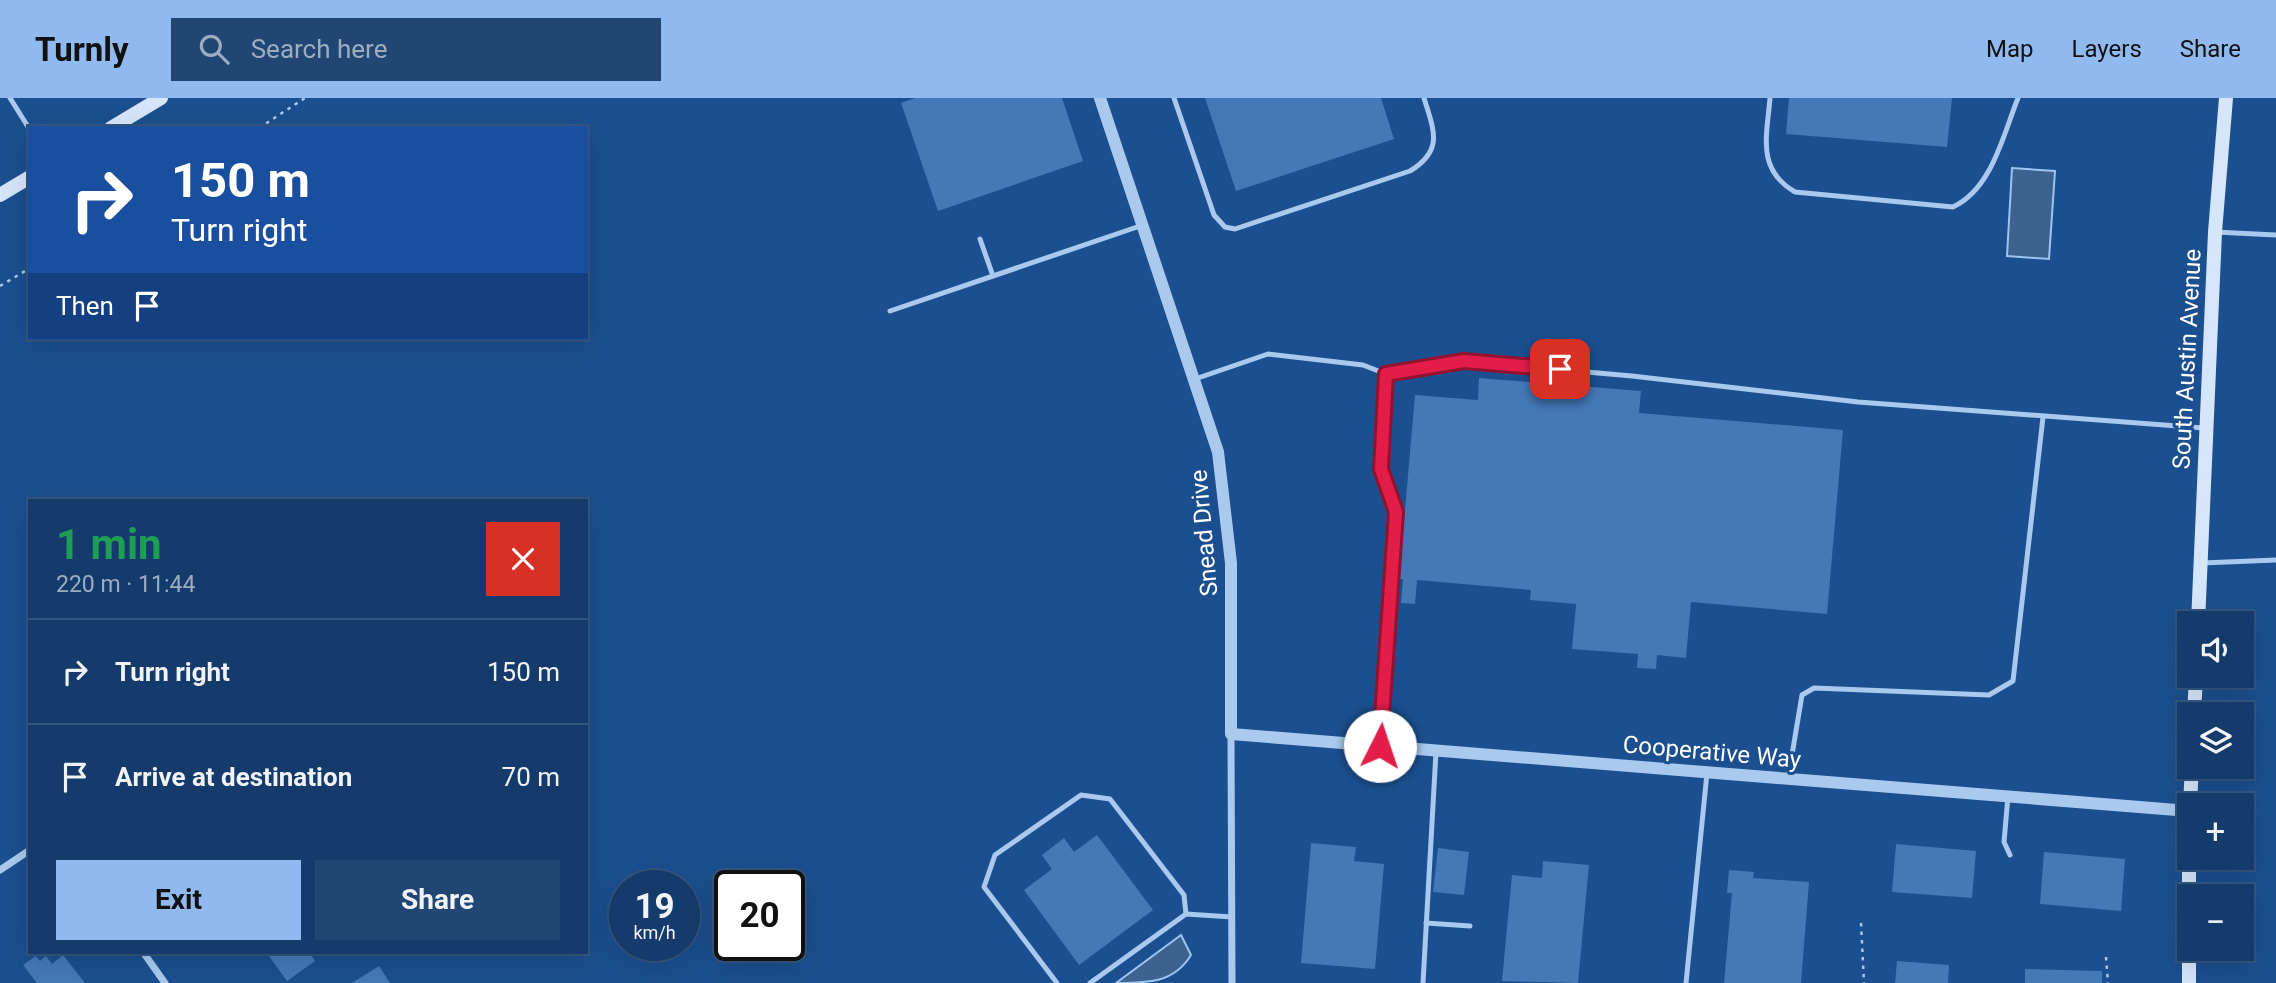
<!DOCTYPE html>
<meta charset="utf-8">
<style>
:root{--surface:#143b6b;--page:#214673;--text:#f1f3f6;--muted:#9dadc1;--line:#33557e;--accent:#90b9f0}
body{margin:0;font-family:Roboto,sans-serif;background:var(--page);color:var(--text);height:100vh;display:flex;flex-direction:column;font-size:26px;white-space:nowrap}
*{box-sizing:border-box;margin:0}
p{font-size:23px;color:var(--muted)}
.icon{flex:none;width:38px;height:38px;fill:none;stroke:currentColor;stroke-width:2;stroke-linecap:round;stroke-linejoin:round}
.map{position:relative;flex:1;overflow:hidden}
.sheet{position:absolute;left:28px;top:401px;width:560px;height:455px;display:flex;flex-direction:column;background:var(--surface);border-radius:0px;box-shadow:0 7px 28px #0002,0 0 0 2px var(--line)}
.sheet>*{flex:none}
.top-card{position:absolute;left:28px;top:28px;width:560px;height:214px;border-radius:0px;box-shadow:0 7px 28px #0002,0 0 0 2px var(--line);background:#1a4fa0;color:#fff;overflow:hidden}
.buttons{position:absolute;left:2177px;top:513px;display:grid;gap:14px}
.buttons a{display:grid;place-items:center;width:77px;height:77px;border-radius:0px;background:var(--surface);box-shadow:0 7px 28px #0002,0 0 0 2px var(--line);font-size:35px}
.speed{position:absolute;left:609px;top:772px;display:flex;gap:14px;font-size:35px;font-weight:700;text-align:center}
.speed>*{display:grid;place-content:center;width:91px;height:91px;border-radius:50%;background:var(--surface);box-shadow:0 7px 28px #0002,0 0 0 2px var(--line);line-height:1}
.speed small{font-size:18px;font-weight:400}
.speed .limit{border:4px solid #111;border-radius:10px;background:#fff;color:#111}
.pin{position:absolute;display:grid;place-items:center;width:60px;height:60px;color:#fff;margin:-30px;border-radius:14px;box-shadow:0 4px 10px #0006}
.me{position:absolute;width:77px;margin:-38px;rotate:4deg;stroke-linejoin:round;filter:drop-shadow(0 0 5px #0008)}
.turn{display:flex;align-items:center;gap:24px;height:147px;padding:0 28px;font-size:32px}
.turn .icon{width:91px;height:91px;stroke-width:2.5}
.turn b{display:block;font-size:49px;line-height:60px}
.then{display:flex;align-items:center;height:66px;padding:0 28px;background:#0003;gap:14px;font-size:26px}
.round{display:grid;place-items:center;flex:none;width:74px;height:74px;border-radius:0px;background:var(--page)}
.headline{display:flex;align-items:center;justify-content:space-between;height:119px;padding:0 28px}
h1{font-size:42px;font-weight:700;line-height:52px;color:#1e9e55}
.cta{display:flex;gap:14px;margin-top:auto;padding:14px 28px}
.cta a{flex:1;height:80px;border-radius:0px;background:var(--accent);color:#111;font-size:28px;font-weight:700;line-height:80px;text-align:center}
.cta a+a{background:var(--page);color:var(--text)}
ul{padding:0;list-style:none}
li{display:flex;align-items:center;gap:21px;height:105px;padding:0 28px;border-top:2px solid var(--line)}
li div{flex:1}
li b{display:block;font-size:26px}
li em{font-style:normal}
header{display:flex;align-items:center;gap:42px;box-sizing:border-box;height:98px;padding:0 35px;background:var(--accent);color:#111}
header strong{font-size:33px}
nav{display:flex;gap:38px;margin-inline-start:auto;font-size:24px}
.search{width:490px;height:63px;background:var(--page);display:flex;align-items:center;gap:18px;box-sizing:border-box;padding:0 24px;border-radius:0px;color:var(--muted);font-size:26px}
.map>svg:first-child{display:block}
</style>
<header>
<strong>Turnly</strong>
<div class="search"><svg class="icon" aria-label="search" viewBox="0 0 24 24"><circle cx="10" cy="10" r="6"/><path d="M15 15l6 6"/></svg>Search here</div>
<nav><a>Map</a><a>Layers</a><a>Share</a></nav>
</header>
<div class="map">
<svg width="2276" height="885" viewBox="0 0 2276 885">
<rect width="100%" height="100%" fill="#1b4f8f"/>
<g fill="#3c6290" stroke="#9cc4f0" stroke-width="2">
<polygon points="2012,70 2055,73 2049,161 2007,158"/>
<path d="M1181 837 1191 857C1174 885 1148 885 1116 885Z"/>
</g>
<g fill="#4478b7">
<polygon points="915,0 1062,0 1083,63 938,113 901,5"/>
<polygon points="1205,0 1381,0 1394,41 1236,93"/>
<polygon points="1789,0 1952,0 1947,49 1786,36"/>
<polygon points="1479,280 1641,293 1639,315 1843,332 1827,516 1691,504 1686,560 1657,557 1656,571 1637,570 1638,556 1572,551 1576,506 1530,502 1531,492 1417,482 1415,506 1401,505 1403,481 1399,481 1415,297 1478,302"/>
<polygon points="1097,737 1153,812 1079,867 1024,792 1052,771 1042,757 1064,740 1074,754"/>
<polygon points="1311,745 1356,749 1354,763 1384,766 1375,871 1301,865"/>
<polygon points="1896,746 1976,753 1972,800 1892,794"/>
<polygon points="1438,750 1469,754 1464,797 1433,794"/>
<polygon points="2044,754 2125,761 2121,813 2040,806"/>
<polygon points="1543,763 1589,767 1578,885 1502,883 1512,777 1542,780"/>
<polygon points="1729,772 1754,774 1753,780 1809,784 1801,885 1724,885 1732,795 1727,795"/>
<polygon points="266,854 309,854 315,863 287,883"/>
<polygon points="63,857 85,885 37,885 23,867 36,858 40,863 46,858 52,866"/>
<polygon points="1897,863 1949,867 1948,885 1895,885"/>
<polygon points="379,868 390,885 352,885"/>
<polygon points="2025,871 2102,873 2102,885 2025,885"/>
</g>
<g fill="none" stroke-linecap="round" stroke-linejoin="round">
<g stroke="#a9c9ee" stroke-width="2.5" stroke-dasharray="3.5 5" stroke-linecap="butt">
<polyline points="259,30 305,0"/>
<polyline points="0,188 30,170"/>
<polyline points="1861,825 1864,885"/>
<polyline points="2106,859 2108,885"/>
</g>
<g stroke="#a9c9ee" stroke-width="5">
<polyline points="10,0 30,32"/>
<path d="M1174 0 1214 117 1225 129 1235 131 1410 73C1444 52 1434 33 1424 0"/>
<path d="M1770 0C1767 38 1756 71 1795 94L1953 109C1992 91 2003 37 2018 0"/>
<polyline points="2215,134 2276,137"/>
<polyline points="980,141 993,178"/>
<polyline points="890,213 1143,127"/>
<polyline points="1386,276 1463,263 1632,278 1858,304 2204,330"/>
<polyline points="1195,281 1268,256 1363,267 1386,276 1381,371 1396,414 1380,647"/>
<polyline points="2202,465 2276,462"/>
<polyline points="1788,681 1802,597 1814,590 1989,597 2013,583 2043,319"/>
<polyline points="2008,698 2004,744 2010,757"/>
<polyline points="1426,825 1470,828"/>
<polyline points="1057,885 984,789 995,757 1081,697 1110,701 1184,797 1186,816"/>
<polyline points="1090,885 1186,816 1232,819"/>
<polyline points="1423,885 1436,654"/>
<polyline points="1686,885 1707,675"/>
</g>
<g stroke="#a9c9ee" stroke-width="7">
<polyline points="1231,636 1232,885"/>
<polyline points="0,772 30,752"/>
<polyline points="143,854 165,885"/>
</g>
<polyline stroke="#a9c9ee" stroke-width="12" points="1100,0 1218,354 1231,465 1231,636 2189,713"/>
<g stroke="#d6e6fa" stroke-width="14">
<polyline points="111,30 161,0"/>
<polyline points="0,97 30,79"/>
<polyline points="2198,525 2215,134 2226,0"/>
<polyline points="2194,616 2196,578"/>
<polyline points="2190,707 2192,668"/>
<polyline points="2189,718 2189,885"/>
</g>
</g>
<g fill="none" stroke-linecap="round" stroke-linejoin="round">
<g stroke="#92132f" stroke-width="18">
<polyline id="route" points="1380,648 1396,414 1381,371 1386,276 1464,263 1560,271"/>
</g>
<use href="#route" stroke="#e11d48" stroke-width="12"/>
</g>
<g text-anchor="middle" stroke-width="6" stroke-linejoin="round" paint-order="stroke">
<g font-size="24" fill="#fff" stroke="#1b4f8f">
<text transform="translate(2187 261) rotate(-87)" y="8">South Austin Avenue</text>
<text transform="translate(1204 435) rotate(-95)" y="8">Snead Drive</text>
<text transform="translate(1712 654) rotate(5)" y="8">Cooperative Way</text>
</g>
</g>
</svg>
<div class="buttons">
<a><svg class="icon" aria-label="sound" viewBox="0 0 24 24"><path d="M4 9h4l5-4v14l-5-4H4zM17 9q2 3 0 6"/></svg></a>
<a><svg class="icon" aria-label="layers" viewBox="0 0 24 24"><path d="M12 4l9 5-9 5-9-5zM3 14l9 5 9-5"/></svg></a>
<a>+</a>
<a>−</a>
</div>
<div class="speed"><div>19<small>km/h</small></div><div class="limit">20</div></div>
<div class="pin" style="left:1560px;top:271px;background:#d93025"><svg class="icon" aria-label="arrive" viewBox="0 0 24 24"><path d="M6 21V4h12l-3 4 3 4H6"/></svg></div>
<svg class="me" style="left:1380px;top:648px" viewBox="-20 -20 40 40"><circle r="19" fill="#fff"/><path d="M0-13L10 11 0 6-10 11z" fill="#e11d48"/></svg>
<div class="top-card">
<div class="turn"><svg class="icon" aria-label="right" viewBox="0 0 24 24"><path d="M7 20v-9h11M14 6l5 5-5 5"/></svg><div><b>150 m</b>Turn right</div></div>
<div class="then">Then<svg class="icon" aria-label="arrive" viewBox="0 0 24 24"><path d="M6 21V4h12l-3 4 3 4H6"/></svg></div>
</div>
<section class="sheet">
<div class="headline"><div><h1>1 min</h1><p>220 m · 11:44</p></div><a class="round" style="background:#d93025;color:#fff"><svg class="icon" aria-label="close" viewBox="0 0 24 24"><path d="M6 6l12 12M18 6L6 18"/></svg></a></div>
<ul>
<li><svg class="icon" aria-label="right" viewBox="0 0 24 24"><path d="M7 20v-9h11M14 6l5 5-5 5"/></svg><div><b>Turn right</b></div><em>150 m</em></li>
<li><svg class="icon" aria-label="arrive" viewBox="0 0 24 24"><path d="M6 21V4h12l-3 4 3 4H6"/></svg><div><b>Arrive at destination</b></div><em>70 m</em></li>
</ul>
<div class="cta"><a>Exit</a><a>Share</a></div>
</section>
</div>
